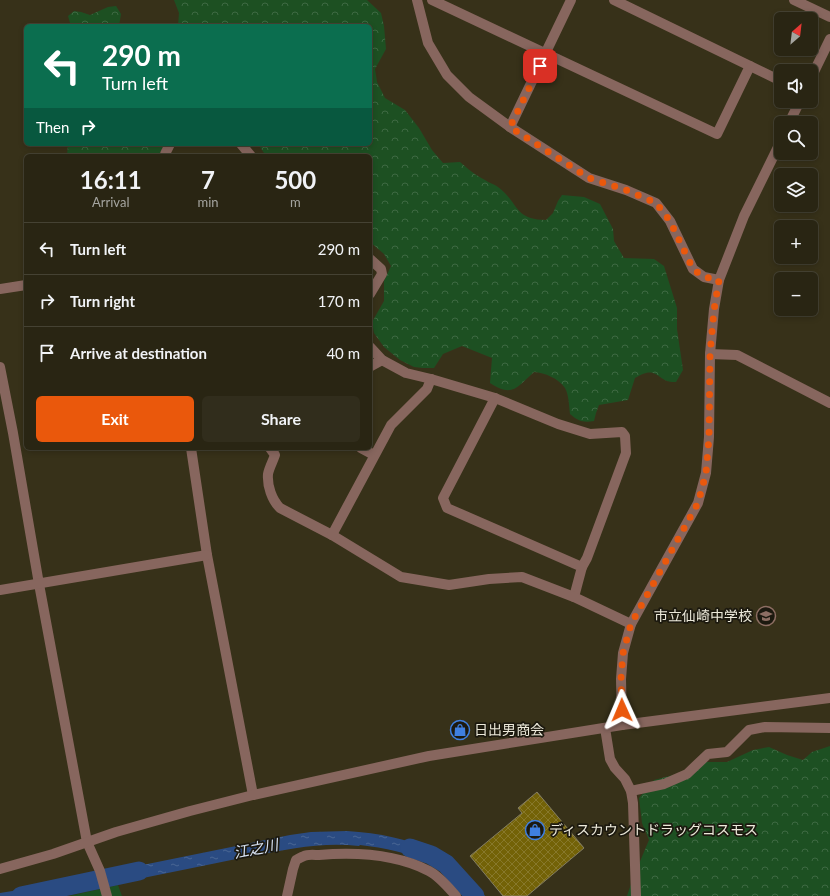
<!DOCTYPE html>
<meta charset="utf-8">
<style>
:root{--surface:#292513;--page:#312d1c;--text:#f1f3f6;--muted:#a5a5a0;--line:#454233;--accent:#ea580c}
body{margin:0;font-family:Lato,"Noto Sans JP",sans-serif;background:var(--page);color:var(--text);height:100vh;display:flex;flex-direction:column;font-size:15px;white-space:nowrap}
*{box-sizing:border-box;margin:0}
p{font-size:13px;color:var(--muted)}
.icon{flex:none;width:22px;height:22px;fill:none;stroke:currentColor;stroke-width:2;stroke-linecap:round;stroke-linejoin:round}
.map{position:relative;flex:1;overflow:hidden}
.panel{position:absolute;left:24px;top:154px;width:348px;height:296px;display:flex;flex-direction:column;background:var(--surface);border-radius:6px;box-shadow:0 2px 6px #0003,0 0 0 1px var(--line)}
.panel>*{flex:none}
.hud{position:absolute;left:24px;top:24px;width:348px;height:122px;border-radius:6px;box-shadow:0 2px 6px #0003,0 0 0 1px var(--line);background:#0b6e4f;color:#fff;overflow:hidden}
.needle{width:26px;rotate:28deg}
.fabs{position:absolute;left:774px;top:12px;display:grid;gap:8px}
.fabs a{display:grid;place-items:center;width:44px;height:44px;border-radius:6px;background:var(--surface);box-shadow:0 2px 6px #0003,0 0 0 1px var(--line);font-size:20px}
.pin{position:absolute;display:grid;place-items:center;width:34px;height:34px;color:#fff;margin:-17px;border-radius:8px;box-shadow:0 2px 6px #0006}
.me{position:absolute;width:44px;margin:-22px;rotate:359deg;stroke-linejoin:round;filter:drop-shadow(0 0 3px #0008)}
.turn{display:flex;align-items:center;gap:14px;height:84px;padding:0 12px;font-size:18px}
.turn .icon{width:52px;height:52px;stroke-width:2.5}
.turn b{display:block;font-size:28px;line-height:34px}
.then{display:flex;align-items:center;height:38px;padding:0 12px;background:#0003;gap:8px;font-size:15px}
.eta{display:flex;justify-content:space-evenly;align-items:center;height:68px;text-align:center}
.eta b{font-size:24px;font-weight:700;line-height:28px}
.button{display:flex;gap:8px;margin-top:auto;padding:8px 12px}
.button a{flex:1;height:46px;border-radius:6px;background:var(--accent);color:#fff;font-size:16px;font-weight:700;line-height:46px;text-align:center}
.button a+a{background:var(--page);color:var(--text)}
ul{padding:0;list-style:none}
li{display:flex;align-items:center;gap:12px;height:52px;padding:0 12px;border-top:1px solid var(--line)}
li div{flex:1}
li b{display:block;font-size:15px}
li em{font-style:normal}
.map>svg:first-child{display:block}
</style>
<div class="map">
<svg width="830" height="896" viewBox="0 0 830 896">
<defs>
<pattern id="forest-crowns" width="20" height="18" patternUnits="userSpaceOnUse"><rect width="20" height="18" fill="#1d5022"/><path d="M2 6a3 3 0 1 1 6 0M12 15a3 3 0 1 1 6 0" fill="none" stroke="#3e6942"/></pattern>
<pattern id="water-ripples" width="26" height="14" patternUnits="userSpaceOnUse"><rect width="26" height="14" fill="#2a4b82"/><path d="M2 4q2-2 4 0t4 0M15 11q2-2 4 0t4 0" fill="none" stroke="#496593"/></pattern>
<pattern id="building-cross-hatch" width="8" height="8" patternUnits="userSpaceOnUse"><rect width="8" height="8" fill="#736207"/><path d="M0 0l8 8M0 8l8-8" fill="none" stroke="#87782b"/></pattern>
</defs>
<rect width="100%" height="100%" fill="#373119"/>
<g fill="url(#forest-crowns)">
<path d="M174 0H367L381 13 384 26 386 49 375 69 377 82 385 98 405 110 419 128 432 150 443 163 460 162C468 169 475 175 485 180 489 183 494 184 498 187 519 203 514 220 546 220L553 213 558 201 562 195 584 197 600 204 613 229 614 241 624 258 654 259 664 266 677 308V329L683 370 676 382C656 383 659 363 635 378L628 400 599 405 596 413 594 421C583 423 578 421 570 414 569 406 569 395 565 388 558 378 545 373 534 372 517 387 513 398 490 383L492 358 462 346 443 354 434 368H423L414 367 400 360 384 347 374 333 372 322 384 301V281L391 266 384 254 370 242V156H266L258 144H370V26H178L179 13Z"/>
<polygon points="116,6 121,14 119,26 71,26 68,16 74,11 81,12 90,15 108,7"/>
<polygon points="68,144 164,144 159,156 67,156"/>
<polygon points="830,746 830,896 627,896 633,878 649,840 642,823 639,798 654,780 685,772 705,762 727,762 753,750 769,747 787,755 803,760 812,752"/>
</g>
<polygon fill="#1d5022" points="118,885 122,896 69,896"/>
<g fill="url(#water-ripples)">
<path d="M347 831C379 833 409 839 438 852L430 864C408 852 385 848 360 845L359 846C319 841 280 851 241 858 204 866 166 873 128 881L127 879 116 880 113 871 290 835 311 832Z"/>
<polygon points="444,855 461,868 485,896 467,896 448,876 437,867"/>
<polygon points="85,877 90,889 59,896 0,896 0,893 31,888"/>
</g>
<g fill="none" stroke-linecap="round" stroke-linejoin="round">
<g stroke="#2a4b82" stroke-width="19">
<polyline points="410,848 431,855 446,864 475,896"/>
<polyline points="21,896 139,871"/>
</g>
</g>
<polygon fill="url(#building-cross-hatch)" stroke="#837d62" points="537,792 584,848 527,896 503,896 470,856 522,813 518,808"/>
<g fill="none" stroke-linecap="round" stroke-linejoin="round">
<g stroke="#87665e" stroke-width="10">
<polyline points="417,0 428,43 447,75 469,97 510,127 589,178 626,190 656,203 670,221 693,269 704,277 719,280"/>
<polyline points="432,0 717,134 750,66"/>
<polyline points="614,0 781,81"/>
<polyline points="794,0 830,17"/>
<polyline points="811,78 830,39"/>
<polyline points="789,123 800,101"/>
<polyline points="510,127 571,0"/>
<polyline points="241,144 251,156"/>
<polyline points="166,156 165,154 170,144"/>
<polyline points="370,259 381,269 382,274 370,294"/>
<polyline points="0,289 26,285"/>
<polyline points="370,347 382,360 406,373 431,379 495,398 558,424 590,434 622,432 625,436 626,453 587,558 582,567"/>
<polyline points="710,354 737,355 830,403"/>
<polyline points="0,367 13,433 39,584 87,842 100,871 107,896"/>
<polyline points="370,367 371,366 382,360"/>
<polyline points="495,398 443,498 447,508 582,567 574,597"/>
<polyline points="191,448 207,555 253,795"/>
<path d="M270 448 275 455C273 461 269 468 268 474 267 486 272 500 280 508L332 535 401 577 449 585 489 579 522 577 574 597 631 624"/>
<polyline points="361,448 374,455"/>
<polyline points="332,535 391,425 427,389 431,379"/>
<polyline points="0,590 207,555"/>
<polyline points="622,725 621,679 623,653 631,624 698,503 706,473 709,437 710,354 714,309 719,280 744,216 781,141"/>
<polyline points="605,728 610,759 615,768 625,779 631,791 633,803 636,896"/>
<polyline points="631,791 664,784 687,774 708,754 727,752 749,730 765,727 830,728"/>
<polyline points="0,869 53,854 116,832 190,811 253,795 429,756 622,725 830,698"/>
<path d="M287 896 293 869 296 860C298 859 301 857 304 856 308 854 315 855 319 855 355 852 396 854 429 871 439 876 448 887 456 896"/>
</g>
</g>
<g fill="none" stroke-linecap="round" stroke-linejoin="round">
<polyline stroke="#ea580c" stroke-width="7" stroke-dasharray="0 12.6" points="540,66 510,127 589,178 626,190 656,203 670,221 693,269 704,277 719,280 714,310 710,354 709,437 706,473 698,503 631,624 623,653 621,679 622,710"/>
</g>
<defs>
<g id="school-ring" transform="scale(1)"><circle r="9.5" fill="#1c190f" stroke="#8d6e63" stroke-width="1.5"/><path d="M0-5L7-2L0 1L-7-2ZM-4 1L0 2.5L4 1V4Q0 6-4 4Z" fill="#8d6e63"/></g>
<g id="shop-ring" transform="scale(1)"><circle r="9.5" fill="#1c190f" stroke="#3f7fe0" stroke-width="1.5"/><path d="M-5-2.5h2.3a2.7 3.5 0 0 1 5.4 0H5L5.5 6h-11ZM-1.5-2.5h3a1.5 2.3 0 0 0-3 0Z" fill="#3f7fe0"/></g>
</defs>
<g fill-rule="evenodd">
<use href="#school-ring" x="766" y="616"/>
<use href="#shop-ring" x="460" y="730"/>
<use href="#shop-ring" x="535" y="830"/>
</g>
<g text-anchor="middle" stroke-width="3.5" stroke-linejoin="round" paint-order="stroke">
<g font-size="14" fill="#ece9da" stroke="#1c190f" text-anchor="start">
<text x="752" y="621" text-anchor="end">市立仙崎中学校</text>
<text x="474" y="735">日出男商会</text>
<text x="549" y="835">ディスカウントドラッグコスモス</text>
</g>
<g font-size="15" font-style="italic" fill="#d7e2f3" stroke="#1c190f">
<text transform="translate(256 849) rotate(-11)" y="5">江之川</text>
</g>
</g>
</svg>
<div class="fabs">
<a><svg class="needle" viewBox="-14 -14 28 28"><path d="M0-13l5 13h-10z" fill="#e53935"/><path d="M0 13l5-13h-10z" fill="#a5a5a0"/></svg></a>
<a><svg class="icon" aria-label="sound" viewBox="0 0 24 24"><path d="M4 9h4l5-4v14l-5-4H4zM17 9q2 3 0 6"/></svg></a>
<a><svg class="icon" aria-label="search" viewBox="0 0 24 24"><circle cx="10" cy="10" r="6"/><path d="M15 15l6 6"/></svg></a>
<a><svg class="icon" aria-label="layers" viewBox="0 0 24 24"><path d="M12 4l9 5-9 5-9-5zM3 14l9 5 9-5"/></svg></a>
<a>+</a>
<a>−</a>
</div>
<div class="pin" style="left:540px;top:66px;background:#d93025"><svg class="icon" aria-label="arrive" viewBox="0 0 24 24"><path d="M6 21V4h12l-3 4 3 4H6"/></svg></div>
<svg class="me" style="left:622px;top:710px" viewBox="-20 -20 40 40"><path d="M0-17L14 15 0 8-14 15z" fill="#ea580c" stroke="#fff" stroke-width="4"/></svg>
<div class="hud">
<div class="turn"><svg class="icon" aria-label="left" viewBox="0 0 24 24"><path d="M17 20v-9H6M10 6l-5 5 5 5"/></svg><div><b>290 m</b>Turn left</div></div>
<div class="then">Then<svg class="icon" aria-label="right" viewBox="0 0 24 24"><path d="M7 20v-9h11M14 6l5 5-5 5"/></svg></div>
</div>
<section class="panel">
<div class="eta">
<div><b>16:11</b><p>Arrival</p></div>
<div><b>7</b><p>min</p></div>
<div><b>500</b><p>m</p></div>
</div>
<ul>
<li><svg class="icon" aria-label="left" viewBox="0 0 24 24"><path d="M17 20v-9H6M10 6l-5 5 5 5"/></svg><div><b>Turn left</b></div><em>290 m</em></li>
<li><svg class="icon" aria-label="right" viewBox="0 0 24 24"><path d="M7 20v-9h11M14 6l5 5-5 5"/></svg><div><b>Turn right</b></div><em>170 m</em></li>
<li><svg class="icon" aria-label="arrive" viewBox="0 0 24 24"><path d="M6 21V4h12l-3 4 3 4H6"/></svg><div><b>Arrive at destination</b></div><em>40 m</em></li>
</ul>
<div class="button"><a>Exit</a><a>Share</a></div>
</section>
</div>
